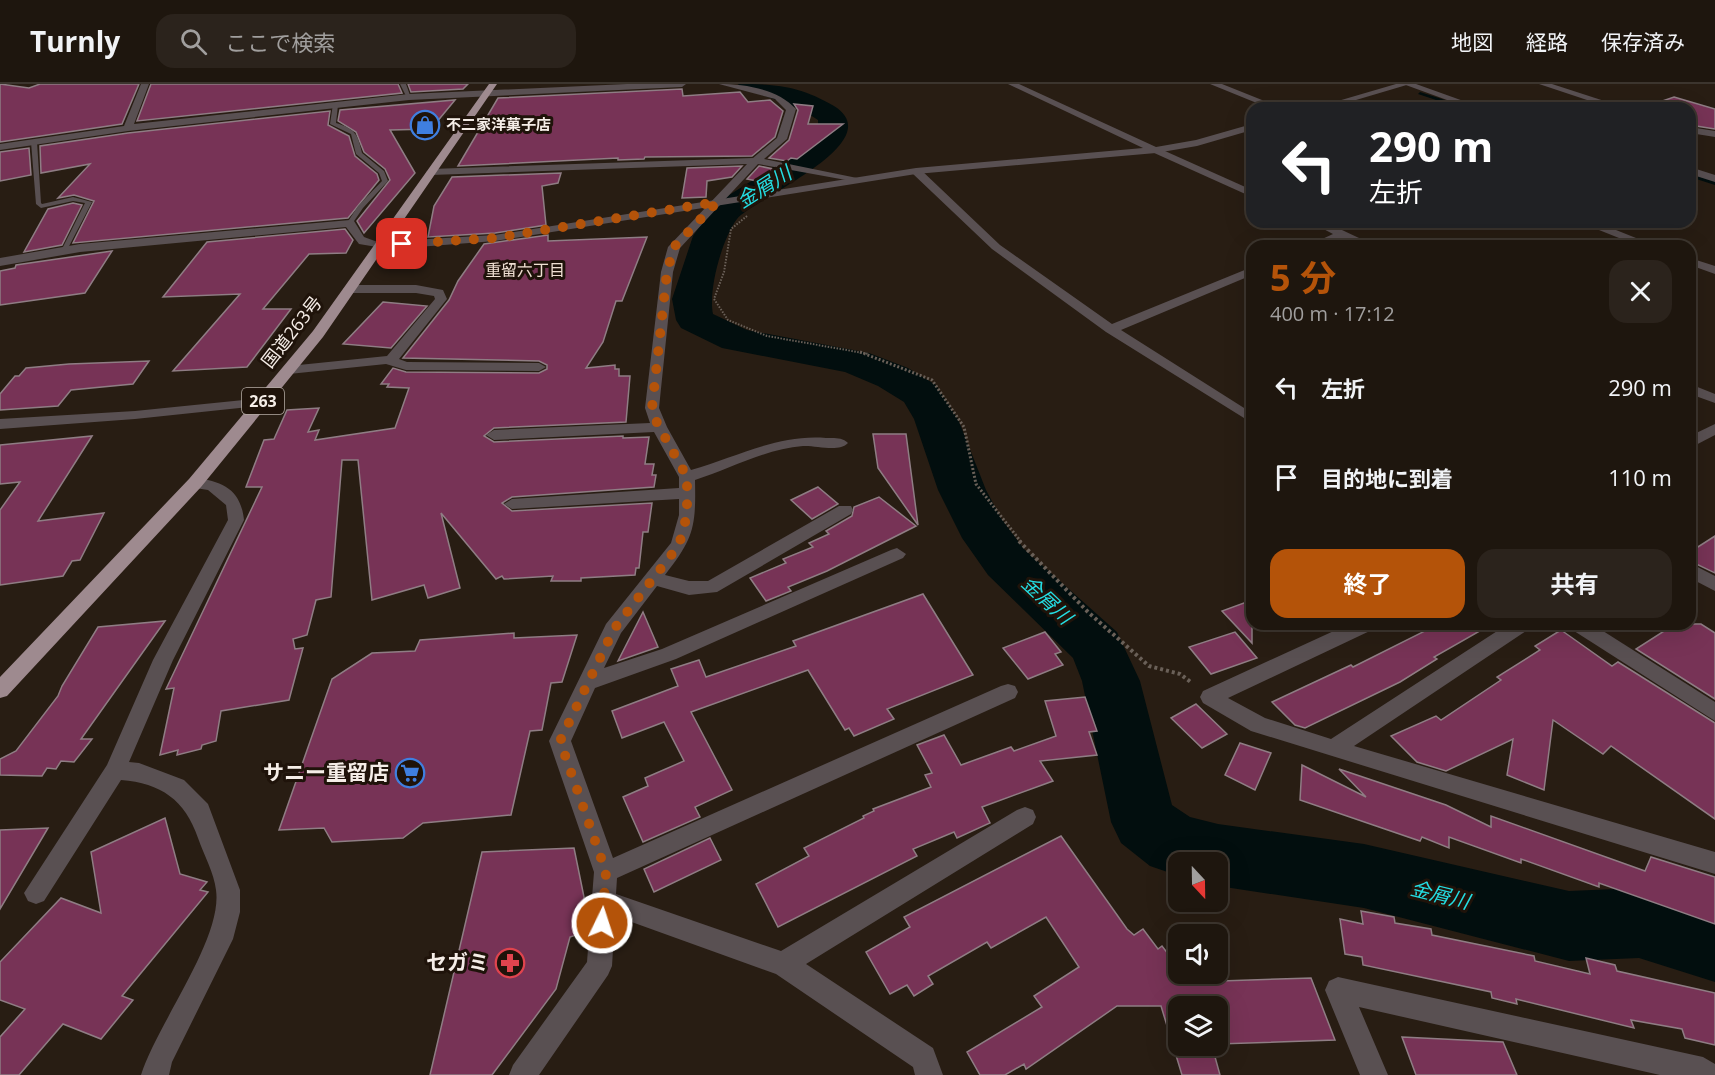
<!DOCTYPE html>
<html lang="ja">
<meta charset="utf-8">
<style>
:root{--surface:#1e160e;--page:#2b231c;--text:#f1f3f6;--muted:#a19f9e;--line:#3c352e;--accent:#b45309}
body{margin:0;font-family:"Open Sans","Noto Sans JP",sans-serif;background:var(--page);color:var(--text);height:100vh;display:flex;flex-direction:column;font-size:22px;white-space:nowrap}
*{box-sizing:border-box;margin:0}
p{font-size:20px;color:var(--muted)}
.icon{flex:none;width:33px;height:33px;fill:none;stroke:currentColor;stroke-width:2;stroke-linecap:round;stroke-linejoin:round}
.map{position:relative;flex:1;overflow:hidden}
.panel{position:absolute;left:1246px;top:156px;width:450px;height:390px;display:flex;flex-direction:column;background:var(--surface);border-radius:18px;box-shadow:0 6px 24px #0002,0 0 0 2px var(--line)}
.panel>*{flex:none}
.guide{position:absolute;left:1246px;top:18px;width:450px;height:126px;border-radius:18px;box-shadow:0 6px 24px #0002,0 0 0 2px var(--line);background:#202124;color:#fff;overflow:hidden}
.needle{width:39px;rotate:158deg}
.buttons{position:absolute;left:1168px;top:768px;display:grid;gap:12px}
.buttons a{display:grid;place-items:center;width:60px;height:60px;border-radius:12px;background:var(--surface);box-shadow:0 6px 24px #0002,0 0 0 2px var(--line);font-size:30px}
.pin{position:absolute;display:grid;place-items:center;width:51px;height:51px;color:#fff;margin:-26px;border-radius:12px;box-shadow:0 3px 9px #0006}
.me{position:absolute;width:66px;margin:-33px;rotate:4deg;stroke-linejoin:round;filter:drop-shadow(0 0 4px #0008)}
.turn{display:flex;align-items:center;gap:21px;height:126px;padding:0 24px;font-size:27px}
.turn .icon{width:78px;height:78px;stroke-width:2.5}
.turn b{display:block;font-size:42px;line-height:51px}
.round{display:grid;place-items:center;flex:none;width:63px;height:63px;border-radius:18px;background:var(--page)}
.headline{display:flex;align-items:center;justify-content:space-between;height:102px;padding:0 24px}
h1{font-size:36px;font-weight:700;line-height:45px;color:var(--accent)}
.primary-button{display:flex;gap:12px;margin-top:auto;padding:12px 24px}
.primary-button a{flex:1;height:69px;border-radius:18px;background:var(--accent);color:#fff;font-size:24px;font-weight:700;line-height:69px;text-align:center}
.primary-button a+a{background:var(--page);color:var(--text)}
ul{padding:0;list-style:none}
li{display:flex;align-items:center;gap:18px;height:90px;padding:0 24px}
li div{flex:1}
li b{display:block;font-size:22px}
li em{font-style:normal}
header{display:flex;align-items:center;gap:36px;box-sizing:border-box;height:84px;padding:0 30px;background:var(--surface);border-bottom:2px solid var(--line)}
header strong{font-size:28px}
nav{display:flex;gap:33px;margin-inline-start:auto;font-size:21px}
.search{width:420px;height:54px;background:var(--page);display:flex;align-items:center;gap:15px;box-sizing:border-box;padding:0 21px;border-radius:18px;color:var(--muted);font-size:22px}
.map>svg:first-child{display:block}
</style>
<header>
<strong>Turnly</strong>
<div class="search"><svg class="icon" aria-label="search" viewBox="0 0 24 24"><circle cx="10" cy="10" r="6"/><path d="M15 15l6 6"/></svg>ここで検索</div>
<nav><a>地図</a><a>経路</a><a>保存済み</a></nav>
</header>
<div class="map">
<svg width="1715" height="991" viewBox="0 0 1715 991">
<rect width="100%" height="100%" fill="#281d13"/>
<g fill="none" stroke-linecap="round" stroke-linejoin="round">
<g fill="#020e0e" fill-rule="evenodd">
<polygon points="1420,8 1467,23 1467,24 1460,24 1418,10"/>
<polygon points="1690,90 1715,97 1715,101 1690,93"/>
</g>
<path fill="#020e0e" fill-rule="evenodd" d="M738 0C777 0 800 2 834 22 892 58 753 115 737 135 722 155 708 206 713 230L747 246 869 269 908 284 936 301 958 335 986 406 1001 434 1024 465 1117 548 1140 597 1172 721 1190 733 1218 740 1364 760 1569 807 1639 804 1715 826V898L1639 874 1569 877 1364 824 1218 802V778H1179V792L1150 782 1121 759 1111 738 1082 597 1073 574 988 491 962 454 938 406 914 335 904 318 878 302 845 288 722 264 681 244 676 236 672 215 693 152 715 120 813 58 818 51V36C795 21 769 13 742 5Z"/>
</g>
<g fill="#773356" stroke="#8f7d84" stroke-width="1.5">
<polygon points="0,0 29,4 40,0 139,0 122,40 0,58"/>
<polygon points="151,0 398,0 402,9 137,37"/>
<polygon points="408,0 468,0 463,5 411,8"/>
<polygon points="682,5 683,12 740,8 748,18 770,16 783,27 775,53 752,72 645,73 644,75 618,76 618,74 458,82 498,14"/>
<polygon points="1674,13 1715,25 1715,45 1690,41 1690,24 1642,24"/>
<polygon points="455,16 431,45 390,46 415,89 364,149 357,137 390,96 385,85 364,68 356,48 338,37 340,26"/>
<polygon points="794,20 813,22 808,40 843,40 797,75 791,74 787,77 769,74 789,56 798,26"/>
<polygon points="330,27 328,41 349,52 355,72 377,90 379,96 348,134 73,159 94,117 74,111 58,114 90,80 41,89 40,62 128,49"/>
<polygon points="29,64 31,91 0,97 0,68"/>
<polygon points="742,82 732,93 707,97 706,113 682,114 687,84"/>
<polygon points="759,82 778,86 762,98 747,95"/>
<polygon points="561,89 558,99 542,102 546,141 495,149 428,153 434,122 452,93"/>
<polygon points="73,119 82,121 62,161 24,168 48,125"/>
<polygon points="345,145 353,156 346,169 309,170 263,225 291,225 247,283 173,287 240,210 163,213 207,158"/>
<polygon points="548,151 548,157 647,153 622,217 616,217 603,258 586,284 615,281 615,285 619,285 619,292 630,292 626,338 494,344 484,352 494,358 623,352 623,354 649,353 645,380 654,380 652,391 656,391 654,403 512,413 502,419 512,427 652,419 648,448 643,448 639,484 636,484 635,491 581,494 581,497 551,497 553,492 504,495 502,492 496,495 441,429 460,504 428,514 424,501 372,516 358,376 342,376 331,513 316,516 307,551 293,555 295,565 303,564 289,616 221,627 216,657 202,661 201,665 177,671 178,666 160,671 174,604 166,605 262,403 246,403 264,356 274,355 287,326 319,324 308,348 319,346 315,356 395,344 409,304 387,303 389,300 381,300 393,284 406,288 539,289 547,285 547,281 539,277 403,274 449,216 458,197 484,160"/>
<polygon points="112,167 85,209 0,221 0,187 15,184 16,181"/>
<polygon points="383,218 427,222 391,264 343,260"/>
<polygon points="149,277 133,300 71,306 58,322 0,326 0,310 15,292 19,292 26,284 69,280"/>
<polygon points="873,350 906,350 918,441 878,384"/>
<polygon points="92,352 38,437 104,429 80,476 72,477 63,492 0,501 0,426 20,398 0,400 0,361"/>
<polygon points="818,403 838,420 812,435 791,416"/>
<polygon points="879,413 916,442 827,487 788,503 791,507 766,517 750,494 786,479 783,475 813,463 809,459 829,450 826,447 852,432 854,423"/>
<polygon points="1715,452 1715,489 1690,477 1690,468"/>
<polygon points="923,510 973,591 887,625 894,635 854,652 849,644 845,646 808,586 691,628 732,706 695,723 700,733 643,758 623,713 648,702 645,694 684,677 664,638 622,654 612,627 678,602 671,585 699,576 706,593 796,562 793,557"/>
<polygon points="1252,516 1252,559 1222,527"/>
<polygon points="643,528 658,563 618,577"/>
<polygon points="165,537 81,655 92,655 74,678 61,677 56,685 47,684 42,692 0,691 0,675 16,667 58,612 62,602 98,543"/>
<polygon points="1422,540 1492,540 1434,573 1437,575 1400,598 1305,644 1295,641 1272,618 1351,581 1353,583 1425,547"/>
<polygon points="1675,540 1701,540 1715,549 1715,615 1636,565"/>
<polygon points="1561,546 1612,582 1618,578 1715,639 1715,735 1611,662 1603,670 1553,636 1544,706 1507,691 1513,655 1446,687 1417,678 1391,652 1436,632 1441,636 1501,596 1497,593 1540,566 1535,562"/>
<polygon points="1045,548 1061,568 1055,570 1063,581 1028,595 1003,564"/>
<polygon points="1235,548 1257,574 1211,590 1189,563"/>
<polygon points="514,549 514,554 577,551 562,598 551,599 542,646 530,647 511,731 423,739 403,754 332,758 324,744 279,746 332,595 372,569 415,567 420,556"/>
<polygon points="1085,613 1097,647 1089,648 1097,671 1040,677 1053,697 982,723 990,739 957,754 954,748 913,765 917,772 778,843 756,800 809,772 804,764 864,734 863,732 874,727 873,725 931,703 925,691 932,689 917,661 944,651 961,681 1011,663 1014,667 1056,652 1045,617"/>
<polygon points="1196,620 1227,650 1202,664 1171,634"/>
<polygon points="1240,659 1271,669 1255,706 1225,691"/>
<polygon points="1302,681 1366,713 1339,685 1446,721 1491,743 1491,732 1645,787 1651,773 1715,793 1715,840 1599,799 1599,803 1521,775 1521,779 1449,753 1449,764 1422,753 1420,757 1300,716"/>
<polygon points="165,734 180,790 207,798 200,806 208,808 122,912 133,916 101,955 63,940 19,991 0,991 0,953 25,925 0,916 0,878 61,814 101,829 91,768"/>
<polygon points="48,744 0,825 0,746"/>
<polygon points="1061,752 1127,845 1134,851 1143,845 1158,865 1162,862 1179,884 1179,890 1186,890 1191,898 1311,894 1335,956 1218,960 1218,922 1179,922 1179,962 1212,962 1220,991 1182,991 1161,922 1117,922 1026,985 1024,980 1005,991 980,991 967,968 1042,923 1034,912 1079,883 1046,833 991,864 987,858 928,892 933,900 914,912 907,901 890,910 866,868 910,843 904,833"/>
<polygon points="710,754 721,776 654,808 644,785"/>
<polygon points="574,764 584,813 584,837 582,849 570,853 556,905 492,991 430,991 482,768"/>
<polygon points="1361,827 1394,833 1395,839 1431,845 1432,851 1534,872 1535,877 1590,890 1586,874 1615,881 1617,887 1715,909 1715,961 1685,954 1682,945 1631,936 1634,944 1516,915 1517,920 1492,914 1491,908 1363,881 1362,873 1345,870 1340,835 1363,840"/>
<polygon points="1402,953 1503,958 1517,991 1416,991"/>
</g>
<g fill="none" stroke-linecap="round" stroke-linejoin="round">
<polyline stroke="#6a6058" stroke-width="2" stroke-dasharray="1.5 1.5" stroke-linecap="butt" points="747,132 731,145 724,188 714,215 728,236 767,252 869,270"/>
<polyline stroke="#6a6058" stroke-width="3" stroke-dasharray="2 2" stroke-linecap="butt" points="860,268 932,296 964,343 976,400 1021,458"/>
<polyline stroke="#6a6058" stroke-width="4" stroke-dasharray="3 3" stroke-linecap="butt" points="1019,457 1088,528 1149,582 1180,590 1192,599"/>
<g fill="#595052" fill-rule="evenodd">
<polygon points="400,0 406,0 411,14 407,14"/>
<path d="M333 20 338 21 336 39C355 45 358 50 362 69L384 87 388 97 363 124 352 140 350 141 347 139 358 122 382 97 379 89 356 70 351 50 330 40Z"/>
<polygon points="34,56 37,58 41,119 42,120 73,113 92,118 66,168 61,167 85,119 73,117 41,124 36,120 31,58"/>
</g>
<g fill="#595052" fill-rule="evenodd">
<polygon points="141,0 149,0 134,40 409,10 627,0 686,0 682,3 409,16 128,47 0,66 0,60 124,42"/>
<path d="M719 0C745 0 778 5 796 25L787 55 764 75 862 95 857 98 758 80 680 164 673 188 659 324 667 343 691 386C737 373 778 350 826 354 834 354 842 353 848 359 839 369 815 361 803 362 765 365 730 385 695 396 696 443 694 454 665 491L689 497H708L839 422H851L853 426 851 430 717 508 689 511 657 502 621 549 604 584 662 565 891 466 897 464 906 470 903 474 676 575 595 604 571 657 613 774 1001 602 1008 600 1015 602 1018 608 1015 614 617 794 616 810 781 867 1017 726 1025 723 1033 726 1036 733 1033 740 806 880 933 964 943 991H915L913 983 776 890 615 832 612 882 608 891 539 991H509L513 981 587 878 594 788 549 657 606 540 671 459 679 431V415L512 425 504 420 512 415 679 404V393L654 348 494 356 486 351 494 346 650 339 645 324 661 188 668 163 747 80 431 91 426 88 431 85 753 74 777 54 786 26 775 15Z"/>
<polygon points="1210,0 1222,0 1282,24 1269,24"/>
<polygon points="1403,0 1416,0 1483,24 1469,24"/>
<polygon points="1539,0 1552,0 1626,24 1611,24"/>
<polygon points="1690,43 1715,47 1715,53 1690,49"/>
<polygon points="1156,63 1252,106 1252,113 1152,68 1151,66"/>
<polygon points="1690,83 1715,91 1715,98 1690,90"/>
<polygon points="912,85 920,85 1000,161 1112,240 1252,183 1252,191 1121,246 1252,329 1252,339 1106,248 992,165 912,89"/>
<polygon points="350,136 354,137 364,153 383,160 383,164 359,160 346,143 80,168 0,182 0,174 80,160"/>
<polygon points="1310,138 1325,138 1376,162 1360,162 1343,154 1323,162 1307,162 1333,150"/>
<polygon points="1579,138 1596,138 1656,162 1639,162"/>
<polygon points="1690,174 1715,182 1715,190 1690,181"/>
<polygon points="416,201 443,206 447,215 399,275 407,278 539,279 546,283 539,287 406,286 386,280 289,290 282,286 289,282 387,272 435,215 434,212 416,209 349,209 343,205 349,201"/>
<polygon points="1690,300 1715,310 1715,319 1690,310"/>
<polygon points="263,314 270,318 268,321 135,335 0,345 0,335 135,327"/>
<polygon points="1715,340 1715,351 1690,364 1690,352"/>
<path d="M195 394C223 397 241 406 244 436L173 576 129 678 139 679 184 696 208 720 240 806V828L233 855 172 978 169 991H141C157 940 223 855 216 806 214 789 204 771 198 754 185 716 161 699 121 696L44 817 36 820 28 817 24 809 107 681 153 576 228 436 226 421 208 406 189 403 187 399Z"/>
<polygon points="1690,479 1715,492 1715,507 1690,494"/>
<polygon points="1349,540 1376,540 1374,545 1228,614 1265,634 1331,655 1508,540 1531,540 1529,545 1354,662 1715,768 1715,790 1251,647 1203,619 1200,613 1203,607"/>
<polygon points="1569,540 1592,540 1715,618 1715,637 1571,545"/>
<polygon points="1338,893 1703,973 1715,980 1715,991 1660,991 1359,923 1388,991 1360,991 1325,906 1329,897"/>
</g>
<g fill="#595052" fill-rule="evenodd">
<polygon points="1008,0 1019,0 1156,63 1196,56 1252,40 1252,46 1197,62 1156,69 916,90 495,157 379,166 373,162 379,158 495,151 916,84 1143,64"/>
<polygon points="1396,0 1410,0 1329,24 1314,24"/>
</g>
<polygon fill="#9e8a8f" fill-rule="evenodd" points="489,0 497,0 323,253 201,403 7,612 0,614 0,593 189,395 313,247"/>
</g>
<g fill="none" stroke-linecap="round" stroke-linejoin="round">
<polyline stroke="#b45309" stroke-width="10" stroke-dasharray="0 18" points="402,160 495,154 717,118 674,163 667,188 652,324 657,339 687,393 687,431 679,461 614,545 560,657 606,788 602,839"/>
</g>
<defs>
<g id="shop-ring" transform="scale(1.5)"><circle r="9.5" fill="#1f130a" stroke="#3f7fe0" stroke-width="1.5"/><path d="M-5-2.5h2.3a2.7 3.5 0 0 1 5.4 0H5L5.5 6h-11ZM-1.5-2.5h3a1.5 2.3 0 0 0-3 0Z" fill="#3f7fe0"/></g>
<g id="supermarket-ring" transform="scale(1.5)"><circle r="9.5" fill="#1f130a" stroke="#3f7fe0" stroke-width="1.5"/><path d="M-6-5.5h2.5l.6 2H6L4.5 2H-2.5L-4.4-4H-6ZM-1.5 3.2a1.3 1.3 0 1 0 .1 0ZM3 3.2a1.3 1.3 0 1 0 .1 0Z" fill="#3f7fe0"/></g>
<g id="pharmacy-ring" transform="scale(1.5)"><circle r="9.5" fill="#1f130a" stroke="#e0444e" stroke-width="1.5"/><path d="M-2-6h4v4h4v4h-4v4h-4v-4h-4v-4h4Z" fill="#e0444e"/></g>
</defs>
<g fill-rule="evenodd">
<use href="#shop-ring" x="425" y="41"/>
<use href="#supermarket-ring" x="410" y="689"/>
<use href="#pharmacy-ring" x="510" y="879"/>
</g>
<g text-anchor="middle" stroke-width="6" stroke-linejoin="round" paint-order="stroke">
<g font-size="15" font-weight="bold" fill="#f5ede7" stroke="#1f130a" text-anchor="start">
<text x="446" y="46">不二家洋菓子店</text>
</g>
<g font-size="16" fill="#efdfd2" stroke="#1f130a">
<text x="525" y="192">重留六丁目</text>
</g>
<rect fill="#1f130a" stroke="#b5aca5" stroke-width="1.5" x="242" y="304" width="42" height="26" rx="4.5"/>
<g font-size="16" font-weight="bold" fill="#f5ede7">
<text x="263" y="323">263</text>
</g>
<g font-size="18" fill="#f5ede7" stroke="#1f130a">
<text transform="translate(292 248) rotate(-52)" y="6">国道263号</text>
</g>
<g font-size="20" font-style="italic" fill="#24dde2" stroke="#1f130a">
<text transform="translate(764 103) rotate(-32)" y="7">金屑川</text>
<text transform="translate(1047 516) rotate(43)" y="7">金屑川</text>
<text transform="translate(1440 811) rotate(14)" y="7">金屑川</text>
</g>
<g font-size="21" font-weight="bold" fill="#f5ede7" stroke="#1f130a" text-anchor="end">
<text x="389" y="696">サニー重留店</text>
<text x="489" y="886">セガミ</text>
</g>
</g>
</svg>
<div class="buttons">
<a><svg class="needle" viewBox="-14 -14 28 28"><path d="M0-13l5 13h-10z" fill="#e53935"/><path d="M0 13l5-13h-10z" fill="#a19f9e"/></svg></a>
<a><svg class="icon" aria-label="sound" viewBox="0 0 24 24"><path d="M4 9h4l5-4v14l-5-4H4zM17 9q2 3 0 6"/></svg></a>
<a><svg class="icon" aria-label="layers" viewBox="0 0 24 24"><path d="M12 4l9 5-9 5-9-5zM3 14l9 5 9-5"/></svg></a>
</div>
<div class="pin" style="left:402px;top:160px;background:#d93025"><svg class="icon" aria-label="arrive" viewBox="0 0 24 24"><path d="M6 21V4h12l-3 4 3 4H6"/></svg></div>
<svg class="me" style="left:602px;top:839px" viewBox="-20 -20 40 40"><circle r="17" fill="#b45309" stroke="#fff" stroke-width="3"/><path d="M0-11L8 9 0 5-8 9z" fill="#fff"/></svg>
<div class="guide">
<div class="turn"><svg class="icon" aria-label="left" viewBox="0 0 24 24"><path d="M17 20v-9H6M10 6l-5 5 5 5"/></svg><div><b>290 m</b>左折</div></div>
</div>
<section class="panel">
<div class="headline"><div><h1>5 分</h1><p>400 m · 17:12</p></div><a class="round"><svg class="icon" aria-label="close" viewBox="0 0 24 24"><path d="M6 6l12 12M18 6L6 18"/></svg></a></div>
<ul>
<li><svg class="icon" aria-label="left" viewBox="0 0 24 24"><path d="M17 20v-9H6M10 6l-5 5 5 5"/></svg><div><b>左折</b></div><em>290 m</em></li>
<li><svg class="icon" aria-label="arrive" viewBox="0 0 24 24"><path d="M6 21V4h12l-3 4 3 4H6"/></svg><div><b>目的地に到着</b></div><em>110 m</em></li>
</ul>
<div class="primary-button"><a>終了</a><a>共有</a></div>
</section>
</div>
